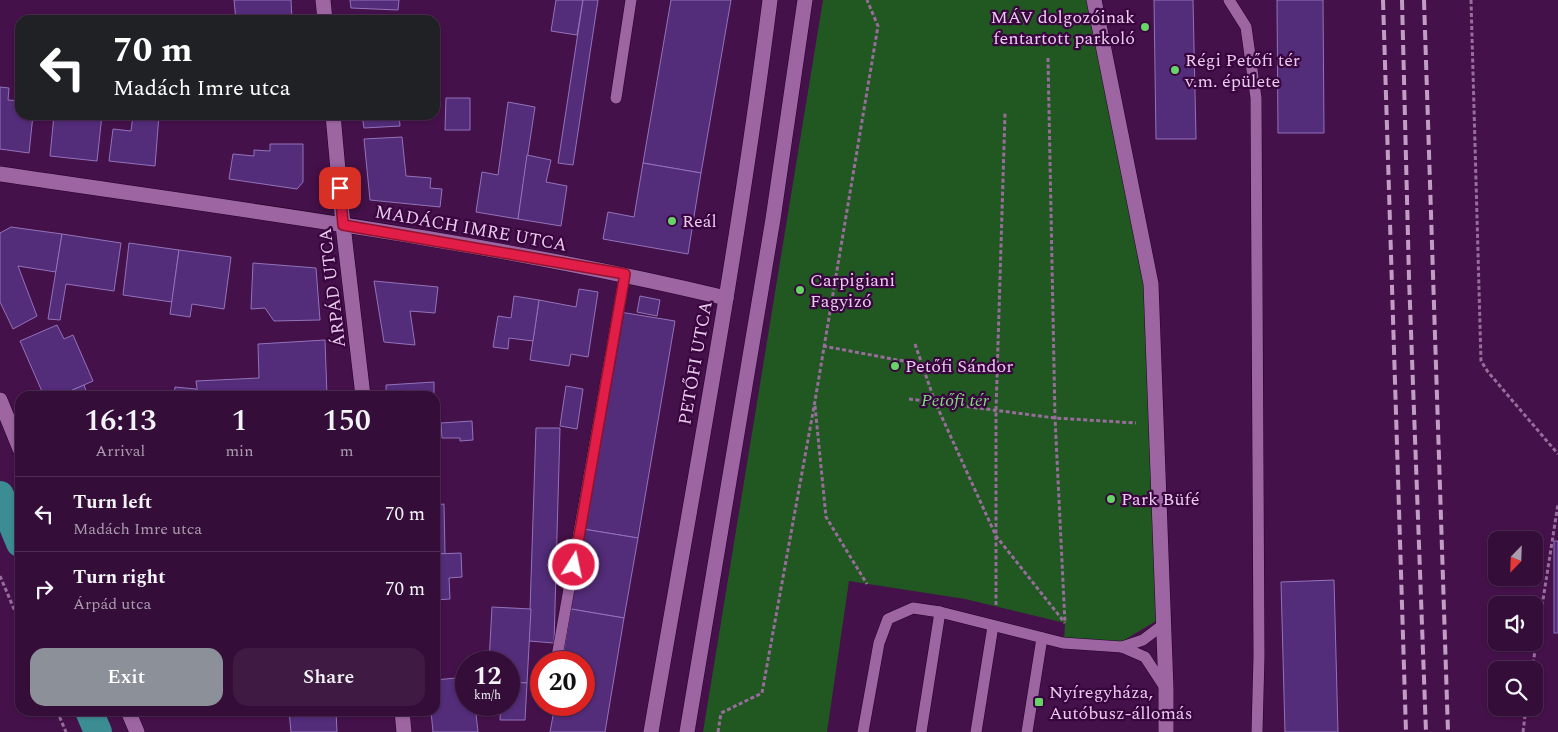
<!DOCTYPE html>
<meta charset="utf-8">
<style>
:root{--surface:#340d38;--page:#3f1b43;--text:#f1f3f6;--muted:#a99cae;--line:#4e2d53;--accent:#8c9099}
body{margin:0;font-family:Spectral,serif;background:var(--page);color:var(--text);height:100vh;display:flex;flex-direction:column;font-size:19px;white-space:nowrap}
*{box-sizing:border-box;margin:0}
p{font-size:16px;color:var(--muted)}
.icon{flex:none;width:28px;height:28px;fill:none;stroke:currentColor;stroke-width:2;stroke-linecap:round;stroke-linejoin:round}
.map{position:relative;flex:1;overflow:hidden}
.details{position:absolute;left:15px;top:391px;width:425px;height:325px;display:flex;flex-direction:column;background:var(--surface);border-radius:15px;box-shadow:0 1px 4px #0004,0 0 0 1px var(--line)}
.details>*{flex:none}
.banner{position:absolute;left:15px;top:15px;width:425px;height:105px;border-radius:15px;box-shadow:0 1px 4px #0004,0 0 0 1px var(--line);background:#202124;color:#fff;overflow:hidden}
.needle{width:32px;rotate:203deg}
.fabs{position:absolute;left:1488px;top:531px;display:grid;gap:10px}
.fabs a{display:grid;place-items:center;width:55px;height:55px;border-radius:10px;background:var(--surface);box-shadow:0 1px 4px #0004,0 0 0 1px var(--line);font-size:25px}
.speed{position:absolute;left:455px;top:651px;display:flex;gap:10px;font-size:25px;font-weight:700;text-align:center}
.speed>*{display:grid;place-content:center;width:65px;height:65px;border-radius:50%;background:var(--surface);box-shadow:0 1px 4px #0004,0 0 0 1px var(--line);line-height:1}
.speed small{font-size:12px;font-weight:400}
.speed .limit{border:8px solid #d22;background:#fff;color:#111}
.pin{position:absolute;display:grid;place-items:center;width:42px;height:42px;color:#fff;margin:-21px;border-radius:10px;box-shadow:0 2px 8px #0006}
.me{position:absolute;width:55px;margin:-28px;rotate:10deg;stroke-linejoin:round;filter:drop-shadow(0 0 4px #0008)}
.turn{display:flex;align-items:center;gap:18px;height:105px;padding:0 15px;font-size:22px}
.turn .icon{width:65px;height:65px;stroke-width:2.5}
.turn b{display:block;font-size:35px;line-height:42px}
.eta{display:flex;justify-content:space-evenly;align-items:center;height:85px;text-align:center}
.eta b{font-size:30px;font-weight:600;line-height:35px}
.primary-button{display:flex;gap:10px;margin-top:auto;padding:10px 15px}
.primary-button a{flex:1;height:58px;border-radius:15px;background:var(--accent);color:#fff;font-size:20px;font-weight:600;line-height:58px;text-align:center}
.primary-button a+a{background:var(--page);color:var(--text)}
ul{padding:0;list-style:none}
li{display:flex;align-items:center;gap:15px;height:75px;padding:0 15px;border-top:1px solid var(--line)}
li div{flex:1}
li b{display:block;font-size:19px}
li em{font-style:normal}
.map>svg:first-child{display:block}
</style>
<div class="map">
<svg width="1558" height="732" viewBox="0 0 1558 732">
<rect width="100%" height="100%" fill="#45114a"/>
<polygon fill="#215721" points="823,0 1091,0 1144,282 1156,621 1121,642 1064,641 1065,623 965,599 849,581 827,732 703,732"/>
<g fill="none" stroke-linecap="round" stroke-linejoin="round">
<g stroke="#3c8c93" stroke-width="28">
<polyline points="0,495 20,543"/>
<polyline points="89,711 98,732"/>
</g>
</g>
<g fill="#532c7a" stroke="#9273ba">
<polygon points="234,0 291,0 292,20 236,20"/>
<polygon points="350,0 399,0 398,10 351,8"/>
<polygon points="556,0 583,0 577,35 551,31"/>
<polygon points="583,0 598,0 573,165 558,163"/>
<polygon points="671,0 731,0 701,173 643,163"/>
<polygon points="1154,0 1193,0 1196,139 1156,139"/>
<polygon points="1277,0 1323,0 1324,133 1278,133"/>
<polygon points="0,87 9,88 8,100 20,101 20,115 33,115 29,153 0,149"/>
<polygon points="446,98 470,98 470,130 445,130"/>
<polygon points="508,102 535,107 518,219 476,212 482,172 498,175"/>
<polygon points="54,115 70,115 69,118 86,120 86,115 102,115 97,161 50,156"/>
<polygon points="133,115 159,115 155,166 109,161 113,129 131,131"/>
<polygon points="362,115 399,115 400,126 364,128"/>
<polygon points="402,137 406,176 431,178 430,188 442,189 440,207 370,200 364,139"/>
<polygon points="270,144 303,144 303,182 297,189 229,179 233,154 254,156 254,150 270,151"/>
<polygon points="527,155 551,160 546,182 567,186 561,226 518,219"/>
<polygon points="643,163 701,173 688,254 603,239 608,212 634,217"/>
<polygon points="11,227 62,234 56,272 18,266 37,316 13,329 0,302 0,233"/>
<polygon points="62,234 121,243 114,291 66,284 60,320 48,319"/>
<polygon points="129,243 179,250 172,302 123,295"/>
<polygon points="179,250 231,257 224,309 192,304 190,317 170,314"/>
<polygon points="253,263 316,268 320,320 274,321 265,308 251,309"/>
<polygon points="374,281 438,287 435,313 410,311 415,345 384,342"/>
<polygon points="579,289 598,292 588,357 571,354 569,366 530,360 539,300 576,307"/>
<polygon points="514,296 539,300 533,341 509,338 508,349 493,347 498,316 511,318"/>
<polygon points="640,296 660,300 657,316 637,312"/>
<polygon points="620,312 675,321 638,538 583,529"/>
<polygon points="57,325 64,339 73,335 93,381 59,396 44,396 20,341"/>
<polygon points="325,340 327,396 198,396 196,381 259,378 258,344"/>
<polygon points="434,382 434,396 386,396 386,385"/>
<polygon points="84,385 88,396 59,396"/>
<polygon points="566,386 583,389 577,429 560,426"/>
<polygon points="175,387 196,389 195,396 174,396"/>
<polygon points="472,421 473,440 460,441 460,438 442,438 441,423"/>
<polygon points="436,424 437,470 435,470 435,424"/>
<polygon points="536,428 560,428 554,643 529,641"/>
<polygon points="444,504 445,554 435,554 435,505"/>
<polygon points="583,529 638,538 624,618 571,609"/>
<rect x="1554" y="541" width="4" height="92"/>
<polygon points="461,553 462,577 449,578 450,599 435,600 435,554"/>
<polygon points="1334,580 1338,732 1285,732 1281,582"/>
<polygon points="492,607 531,609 527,683 509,682 509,662 481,662 489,662"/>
<polygon points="571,609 624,618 605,732 550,732 555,705 584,705 584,662 562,662"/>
<polygon points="466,677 466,705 475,705 478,732 433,732 431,711 435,711 435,680"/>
<polygon points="509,682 527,683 525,720 500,720 501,705 509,705"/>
<polygon points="289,711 336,711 337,732 291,732"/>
</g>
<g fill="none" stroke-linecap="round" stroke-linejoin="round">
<g stroke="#26012a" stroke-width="12">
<g id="service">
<polyline points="1229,0 1246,27 1256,98 1259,656 1257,732"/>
<polyline points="616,98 631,0"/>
<polyline points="1122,647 1143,640 1164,624"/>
<polyline points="556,662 625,274"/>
<polyline points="863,732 879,643 888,619 913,608 940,612 1063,643 1122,647 1145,657 1166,689"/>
<polyline points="921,732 940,612"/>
<polyline points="976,732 993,626"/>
<polyline points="1027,732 1042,638"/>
</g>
</g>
<g stroke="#26012a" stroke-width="16">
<g id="minor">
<polyline points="323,0 325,20"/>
<polyline points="1094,0 1151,284 1166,689 1166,732"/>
<polyline points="333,115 343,225 363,396"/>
<path d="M0 174C243 210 487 241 726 298"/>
<polyline points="0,400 20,449"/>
<polyline points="128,711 137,732"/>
<polyline points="402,711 404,732"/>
</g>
</g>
<g stroke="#26012a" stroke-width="16">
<g id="secondary">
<path d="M651 732C693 488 739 245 770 0"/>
<polyline points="687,732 773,219 805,0"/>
</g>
</g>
<g stroke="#976d9b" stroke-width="3" stroke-dasharray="4 2.5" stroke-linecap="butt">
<polyline points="1471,0 1481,361 1488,372 1558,454"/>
<polyline points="1048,58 1055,418 1065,623"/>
<polyline points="915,344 935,402 996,536 1065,623"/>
<polyline points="823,346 914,363"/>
<polyline points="909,399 1055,418 1136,423"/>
<polyline points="815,406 826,517 867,584"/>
<polyline points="0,576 20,623"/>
<polyline points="996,605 996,411 1005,113"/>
<polyline points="1532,670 1558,504"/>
<polyline points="57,711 66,732"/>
<polyline points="718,732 721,713 762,693 815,401 878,26 867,0"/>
<polyline points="1523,732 1526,708"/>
</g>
<use href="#service" stroke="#9d66a3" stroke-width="11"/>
<use href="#minor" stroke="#9d66a3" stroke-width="15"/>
<use href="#secondary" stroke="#9d66a3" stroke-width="15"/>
<g stroke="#c19dc4" stroke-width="4" stroke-dasharray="10 5" stroke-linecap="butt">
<polyline points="1383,0 1406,732"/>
<polyline points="1402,0 1409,278 1426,732"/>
<polyline points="1424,0 1448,732"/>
</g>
</g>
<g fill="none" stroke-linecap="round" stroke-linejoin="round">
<g stroke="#92132f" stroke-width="12">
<polyline id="route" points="340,188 343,225 625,274 574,565"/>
</g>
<use href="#route" stroke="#e11d48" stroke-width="9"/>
</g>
<g fill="#66d466" stroke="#39053f" stroke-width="2">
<circle cx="1145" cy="27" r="5"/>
<circle cx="1175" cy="70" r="5"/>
<circle cx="672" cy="221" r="5"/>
<circle cx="800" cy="290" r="5"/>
<circle cx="895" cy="366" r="5"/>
<circle cx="1111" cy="499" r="5"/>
<rect x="1034" y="697" width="10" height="10" rx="2.5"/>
</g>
<g text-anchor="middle" stroke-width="4.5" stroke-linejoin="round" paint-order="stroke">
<g font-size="18" fill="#e9cbec" stroke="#39053f" text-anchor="start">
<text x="1135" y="23" text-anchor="end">MÁV dolgozóinak<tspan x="1135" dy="21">fentartott parkoló</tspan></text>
<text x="1185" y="66">Régi Petőfi tér<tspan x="1185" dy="21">v.m. épülete</tspan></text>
<text x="682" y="227">Reál</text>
<text x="810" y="286">Carpigiani<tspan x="810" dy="21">Fagyizó</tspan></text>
<text x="905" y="372">Petőfi Sándor</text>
<text x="1121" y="505">Park Büfé</text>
<text x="1049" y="698">Nyíregyháza,<tspan x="1049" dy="21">Autóbusz-állomás</tspan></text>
</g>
<g font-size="18" fill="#e9cbec" stroke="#39053f">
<text transform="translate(471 228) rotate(10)" y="6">MADÁCH IMRE UTCA</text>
<text transform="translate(332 288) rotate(-97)" y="6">ÁRPÁD UTCA</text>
<text transform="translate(695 363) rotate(-80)" y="6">PETŐFI UTCA</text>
</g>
<g font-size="18" font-style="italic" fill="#7edc7c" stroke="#39053f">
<text x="955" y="406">Petőfi tér</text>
</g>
</g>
</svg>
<div class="fabs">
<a><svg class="needle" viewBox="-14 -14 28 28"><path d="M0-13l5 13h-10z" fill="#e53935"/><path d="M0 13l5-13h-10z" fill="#a99cae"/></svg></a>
<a><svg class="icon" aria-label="sound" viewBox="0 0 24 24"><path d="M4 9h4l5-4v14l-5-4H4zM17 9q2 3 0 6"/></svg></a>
<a><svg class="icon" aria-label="search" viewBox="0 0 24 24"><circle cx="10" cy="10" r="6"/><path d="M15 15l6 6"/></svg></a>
</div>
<div class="speed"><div>12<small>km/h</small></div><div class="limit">20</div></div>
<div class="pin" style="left:340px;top:188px;background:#d93025"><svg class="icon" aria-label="arrive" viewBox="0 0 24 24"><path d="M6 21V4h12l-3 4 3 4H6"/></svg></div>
<svg class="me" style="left:574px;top:565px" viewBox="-20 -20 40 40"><circle r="17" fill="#e11d48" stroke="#fff" stroke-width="3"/><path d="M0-11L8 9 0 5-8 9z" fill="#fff"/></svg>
<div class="banner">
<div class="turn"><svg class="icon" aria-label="left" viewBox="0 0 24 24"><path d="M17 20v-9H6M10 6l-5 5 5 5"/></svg><div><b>70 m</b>Madách Imre utca</div></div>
</div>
<section class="details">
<div class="eta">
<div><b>16:13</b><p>Arrival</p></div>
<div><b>1</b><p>min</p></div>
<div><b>150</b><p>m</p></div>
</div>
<ul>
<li><svg class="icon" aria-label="left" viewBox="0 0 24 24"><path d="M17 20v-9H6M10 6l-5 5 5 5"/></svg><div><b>Turn left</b><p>Madách Imre utca</p></div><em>70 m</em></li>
<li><svg class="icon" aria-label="right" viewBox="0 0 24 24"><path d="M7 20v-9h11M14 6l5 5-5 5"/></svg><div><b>Turn right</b><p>Árpád utca</p></div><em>70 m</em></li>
</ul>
<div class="primary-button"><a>Exit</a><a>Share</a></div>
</section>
</div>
